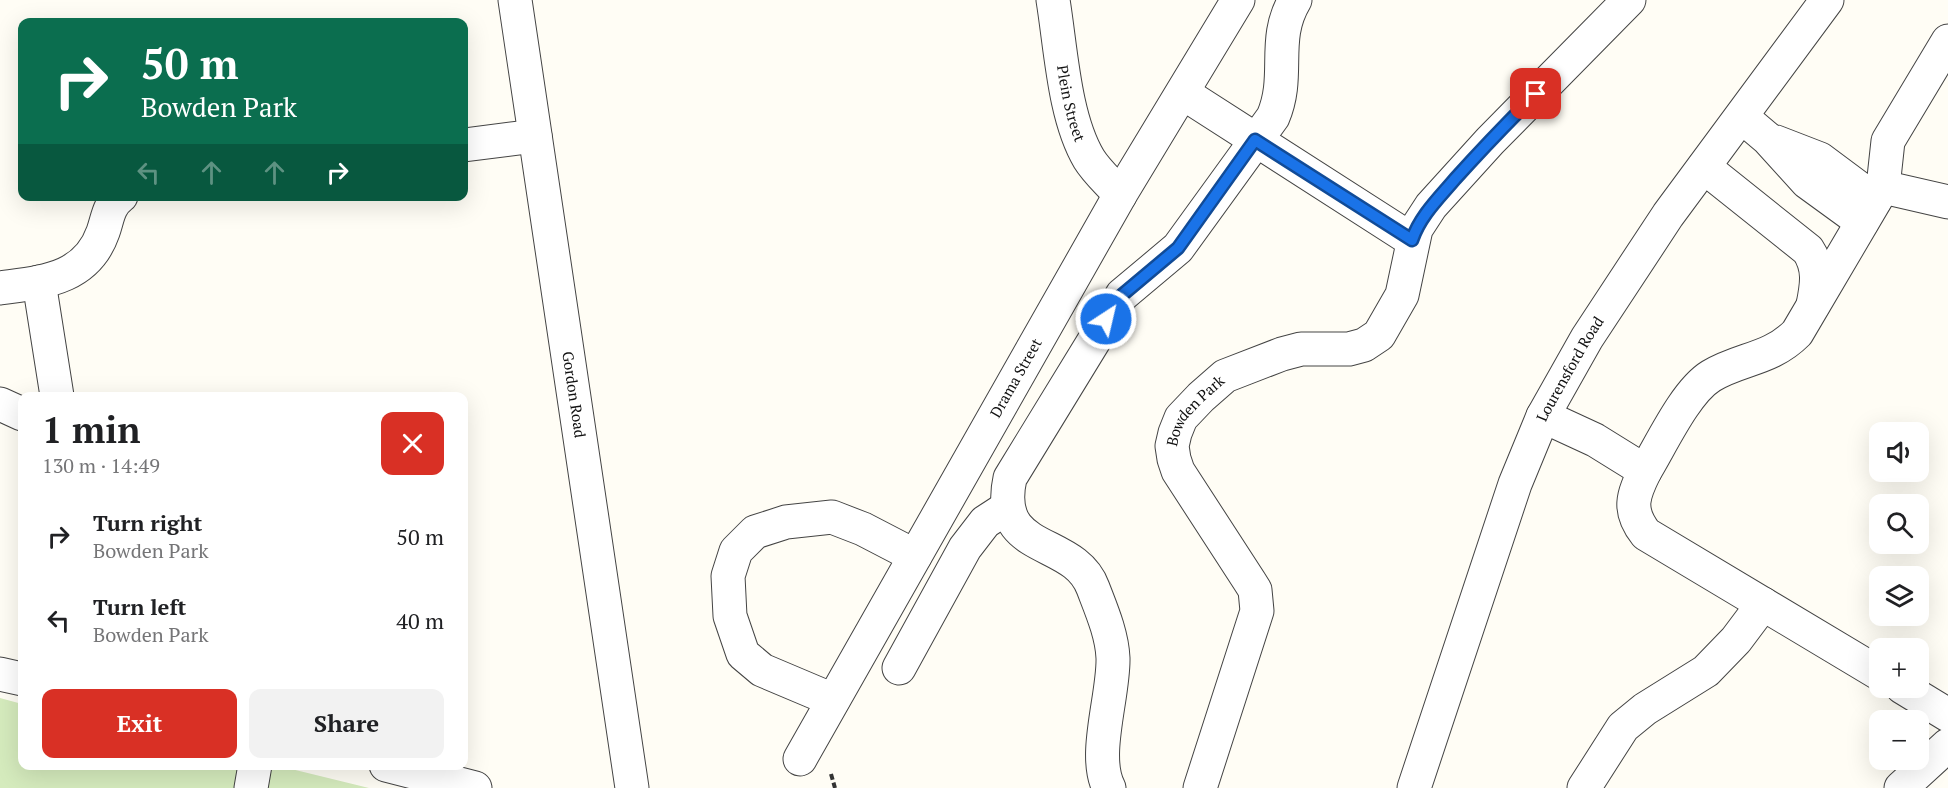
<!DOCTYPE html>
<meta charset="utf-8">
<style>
:root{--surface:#fff;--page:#f2f2f2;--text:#202124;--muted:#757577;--accent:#d93025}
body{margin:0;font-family:"PT Serif",serif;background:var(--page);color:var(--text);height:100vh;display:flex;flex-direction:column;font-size:22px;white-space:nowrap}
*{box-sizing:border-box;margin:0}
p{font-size:20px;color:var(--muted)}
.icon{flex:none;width:33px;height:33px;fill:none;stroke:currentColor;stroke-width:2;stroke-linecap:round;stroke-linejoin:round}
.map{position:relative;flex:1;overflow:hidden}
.details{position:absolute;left:18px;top:392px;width:450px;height:378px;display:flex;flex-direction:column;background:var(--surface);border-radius:12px;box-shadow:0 6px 24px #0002}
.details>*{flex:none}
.top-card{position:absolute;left:18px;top:18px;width:450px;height:183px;border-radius:12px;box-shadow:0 6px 24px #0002;background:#0b6e4f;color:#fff;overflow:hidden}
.controls{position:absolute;left:1869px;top:422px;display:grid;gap:12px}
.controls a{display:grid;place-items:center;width:60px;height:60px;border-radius:12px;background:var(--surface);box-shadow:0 6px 24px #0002;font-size:30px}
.pin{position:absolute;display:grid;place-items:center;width:51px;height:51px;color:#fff;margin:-26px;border-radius:12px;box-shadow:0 3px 9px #0006}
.me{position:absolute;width:66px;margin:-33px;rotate:35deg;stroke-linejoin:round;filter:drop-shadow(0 0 4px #0008)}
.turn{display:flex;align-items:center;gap:21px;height:126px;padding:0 24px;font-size:27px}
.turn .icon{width:78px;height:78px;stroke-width:2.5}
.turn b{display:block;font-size:42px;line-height:51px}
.lanes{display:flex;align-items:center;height:57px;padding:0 24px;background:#0003;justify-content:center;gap:30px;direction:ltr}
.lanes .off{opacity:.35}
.round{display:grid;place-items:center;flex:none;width:63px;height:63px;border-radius:12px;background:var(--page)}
.headline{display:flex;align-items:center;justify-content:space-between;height:102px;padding:0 24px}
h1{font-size:36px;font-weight:700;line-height:45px}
.cta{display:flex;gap:12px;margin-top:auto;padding:12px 24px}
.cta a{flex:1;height:69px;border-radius:12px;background:var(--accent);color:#fff;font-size:24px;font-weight:700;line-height:69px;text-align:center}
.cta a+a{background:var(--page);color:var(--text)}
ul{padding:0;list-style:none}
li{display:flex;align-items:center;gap:18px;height:84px;padding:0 24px}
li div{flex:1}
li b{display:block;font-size:22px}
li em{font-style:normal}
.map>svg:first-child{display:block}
</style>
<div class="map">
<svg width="1948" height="788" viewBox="0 0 1948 788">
<rect width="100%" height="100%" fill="#fffdf5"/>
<polygon fill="#d5ebbd" points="0,698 22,704 22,765 275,765 369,788 0,788"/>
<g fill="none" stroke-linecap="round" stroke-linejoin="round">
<g stroke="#444" stroke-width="35">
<g id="minor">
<path id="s1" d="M515 0 632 788"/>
<path id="s2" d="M1053 0C1061 49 1064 117 1089 159 1097 172 1110 183 1120 195"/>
<polyline points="1183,93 1412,240"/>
<polyline points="1742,117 1768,139 1807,182 1862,222"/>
<polyline points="1776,142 1820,159 1875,200"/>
<polyline points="464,145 535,136"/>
<path d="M1704 167 1808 250C1820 268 1817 285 1813 305"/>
<polyline points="1883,187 1948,202"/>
<polyline points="39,282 57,396"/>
<path d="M0 288C42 282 86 280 103 232 108 218 108 206 121 196"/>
<polyline points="0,404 22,414"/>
<path d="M1543 416 1595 440 1645 471C1661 445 1685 392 1711 376 1741 358 1770 360 1797 333L1883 187 1888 141 1948 41"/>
<path d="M1645 471C1633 495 1627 510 1646 534L1880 674"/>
<polyline points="899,668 965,548 985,522 1008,507"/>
<polyline points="0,674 22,679"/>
<polyline points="1902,687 1948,715"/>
<polyline points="833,700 762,670 743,654 730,616 728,576 736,551 755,532 786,522 832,517 863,529 915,556"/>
<path id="s3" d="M800 759 1120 195 1238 0"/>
<polyline points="386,765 475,788"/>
<polyline points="251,788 255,765"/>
<path d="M1109 788C1092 756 1114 695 1113 658 1112 634 1101 609 1093 588 1074 536 993 556 1010 478L1122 295 1178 248 1273 117C1291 75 1271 40 1295 0"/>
<path id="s4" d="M1200 788 1257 611 1255 590 1250 582 1178 471 1174 459 1172 446 1175 433 1181 418 1201 397 1225 376 1282 354 1301 349H1349L1364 345 1379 335 1402 295 1416 229 1431 206 1490 141 1629 0"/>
<path id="s5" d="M1414 788 1515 484 1543 416 1587 338 1668 215 1827 0"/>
<polyline points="1584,788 1623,727 1645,709 1706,671 1736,640 1763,604"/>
<polyline points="1901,788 1948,745"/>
</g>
</g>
<polyline stroke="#333" stroke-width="4" stroke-dasharray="6 3" stroke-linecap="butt" points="831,774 835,788"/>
<use href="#minor" stroke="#fff" stroke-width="33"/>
</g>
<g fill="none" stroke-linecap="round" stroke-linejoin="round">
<g stroke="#114b97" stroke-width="15">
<path id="route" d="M1106 319 1122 295 1178 248 1255 140 1412 240C1420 216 1439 198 1455 179 1481 150 1508 122 1536 94"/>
</g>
<use href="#route" stroke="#1a73e8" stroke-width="10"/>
</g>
<g text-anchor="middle" stroke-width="6" stroke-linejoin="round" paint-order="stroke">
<g font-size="15" fill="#111" stroke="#fff">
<text dy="5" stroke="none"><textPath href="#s2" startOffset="105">Plein Street</textPath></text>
<text dy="5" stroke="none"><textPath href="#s5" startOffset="448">Lourensford Road</textPath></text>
<text dy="5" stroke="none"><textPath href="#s3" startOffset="438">Drama Street</textPath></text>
<text dy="5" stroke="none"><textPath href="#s1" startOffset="399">Gordon Road</textPath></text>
<text dy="5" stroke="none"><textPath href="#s4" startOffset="418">Bowden Park</textPath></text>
</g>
</g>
</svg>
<div class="controls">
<a><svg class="icon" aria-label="sound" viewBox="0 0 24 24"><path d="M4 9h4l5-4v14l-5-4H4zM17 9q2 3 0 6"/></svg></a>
<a><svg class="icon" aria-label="search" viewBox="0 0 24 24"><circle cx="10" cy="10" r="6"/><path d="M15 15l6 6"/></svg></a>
<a><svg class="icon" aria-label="layers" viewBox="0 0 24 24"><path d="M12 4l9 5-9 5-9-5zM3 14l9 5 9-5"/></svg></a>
<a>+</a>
<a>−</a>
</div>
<div class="pin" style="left:1536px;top:94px;background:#d93025"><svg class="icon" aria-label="arrive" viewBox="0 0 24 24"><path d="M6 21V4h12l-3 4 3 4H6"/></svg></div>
<svg class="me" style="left:1106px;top:319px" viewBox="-20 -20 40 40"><circle r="17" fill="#1a73e8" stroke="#fff" stroke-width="3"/><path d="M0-11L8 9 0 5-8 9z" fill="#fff"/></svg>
<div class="top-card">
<div class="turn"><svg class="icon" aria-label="right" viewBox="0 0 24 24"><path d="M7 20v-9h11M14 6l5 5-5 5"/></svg><div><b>50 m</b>Bowden Park</div></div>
<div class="lanes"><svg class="icon off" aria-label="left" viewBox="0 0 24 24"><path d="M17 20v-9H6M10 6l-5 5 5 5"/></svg><svg class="icon off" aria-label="ahead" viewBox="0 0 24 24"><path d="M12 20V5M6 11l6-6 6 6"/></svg><svg class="icon off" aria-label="ahead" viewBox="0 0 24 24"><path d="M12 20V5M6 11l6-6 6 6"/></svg><svg class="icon" aria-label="right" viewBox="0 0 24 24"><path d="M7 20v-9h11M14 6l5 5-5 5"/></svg></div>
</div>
<section class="details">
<div class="headline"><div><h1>1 min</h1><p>130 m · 14:49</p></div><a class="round" style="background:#d93025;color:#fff"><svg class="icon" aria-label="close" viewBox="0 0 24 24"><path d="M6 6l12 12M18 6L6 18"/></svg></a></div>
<ul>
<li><svg class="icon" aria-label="right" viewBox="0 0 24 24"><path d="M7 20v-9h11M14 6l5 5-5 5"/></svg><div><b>Turn right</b><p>Bowden Park</p></div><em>50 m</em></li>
<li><svg class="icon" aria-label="left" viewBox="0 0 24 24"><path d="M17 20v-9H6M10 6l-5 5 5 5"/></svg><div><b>Turn left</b><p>Bowden Park</p></div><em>40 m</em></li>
</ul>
<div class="cta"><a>Exit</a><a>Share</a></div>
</section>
</div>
